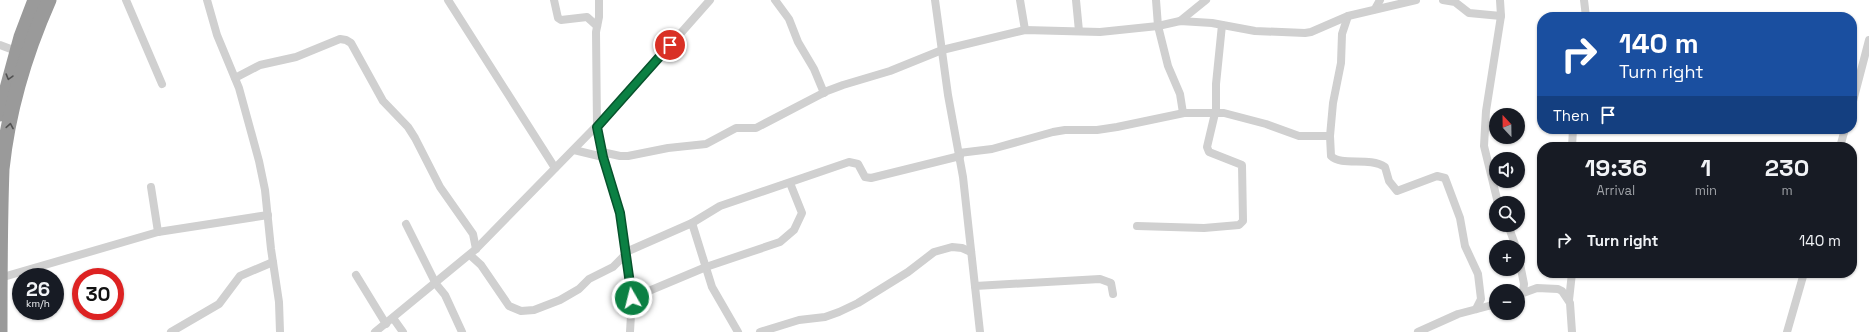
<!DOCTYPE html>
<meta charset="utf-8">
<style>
:root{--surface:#171b24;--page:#20242c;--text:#f1f3f6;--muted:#9ea1a6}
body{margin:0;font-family:"Space Grotesk",sans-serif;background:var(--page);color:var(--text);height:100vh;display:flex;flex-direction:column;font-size:15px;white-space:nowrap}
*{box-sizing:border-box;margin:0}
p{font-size:13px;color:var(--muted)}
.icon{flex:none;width:22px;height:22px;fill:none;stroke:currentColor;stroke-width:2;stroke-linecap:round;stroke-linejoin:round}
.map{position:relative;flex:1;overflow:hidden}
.drawer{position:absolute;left:1537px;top:142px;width:320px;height:136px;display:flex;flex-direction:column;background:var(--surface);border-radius:16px;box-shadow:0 1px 3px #0004}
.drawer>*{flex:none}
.top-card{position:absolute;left:1537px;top:12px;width:320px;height:122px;border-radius:16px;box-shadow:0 1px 3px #0004;background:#1a4fa0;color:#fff;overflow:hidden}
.needle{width:26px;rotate:338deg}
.controls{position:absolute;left:1489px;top:108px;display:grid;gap:8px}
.controls a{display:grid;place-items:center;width:36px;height:36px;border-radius:50%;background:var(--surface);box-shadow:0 1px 3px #0004;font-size:20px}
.speed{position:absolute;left:12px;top:268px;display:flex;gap:8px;font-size:20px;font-weight:700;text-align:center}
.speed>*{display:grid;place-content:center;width:52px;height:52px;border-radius:50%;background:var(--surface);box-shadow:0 1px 3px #0004;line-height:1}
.speed small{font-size:10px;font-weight:400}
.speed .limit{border:6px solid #d22;background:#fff;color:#111}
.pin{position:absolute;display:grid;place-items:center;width:34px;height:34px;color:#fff;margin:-17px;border:2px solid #fff;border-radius:50%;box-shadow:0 1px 4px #0007}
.me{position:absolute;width:44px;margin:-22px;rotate:352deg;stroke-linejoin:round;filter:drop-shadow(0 0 3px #0008)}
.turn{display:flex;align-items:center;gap:14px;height:84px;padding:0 16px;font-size:18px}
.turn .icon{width:52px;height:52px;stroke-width:2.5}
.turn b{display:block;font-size:28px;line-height:34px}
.then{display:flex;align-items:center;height:38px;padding:0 16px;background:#0003;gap:8px;font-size:15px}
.eta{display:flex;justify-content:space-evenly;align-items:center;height:68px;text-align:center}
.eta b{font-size:24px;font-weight:600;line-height:28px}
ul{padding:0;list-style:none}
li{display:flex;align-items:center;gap:12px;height:60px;padding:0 16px}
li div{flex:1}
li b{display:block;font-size:15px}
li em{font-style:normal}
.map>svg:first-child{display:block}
</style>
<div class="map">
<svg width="1869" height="332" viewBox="0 0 1869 332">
<rect width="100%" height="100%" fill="#fff"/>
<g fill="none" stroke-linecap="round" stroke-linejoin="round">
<g stroke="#d0d0d0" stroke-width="8">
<polyline points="126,0 162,84"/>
<polyline points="207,0 217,35 239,88 259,161 265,190 271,249 279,302 280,332"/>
<polyline points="448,0 555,168"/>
<polyline points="554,0 558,18 561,20 587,17 597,26"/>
<polyline points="599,0 599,17 596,32 597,127 603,157 620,213 626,252 632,298 630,332"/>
<polyline points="775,0 789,19 798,42 814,69 824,93"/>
<polyline points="935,0 948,95 963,177 980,332"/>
<polyline points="1020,0 1025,30"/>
<polyline points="1076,0 1079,31"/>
<polyline points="1156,0 1158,26 1168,66 1180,94 1183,113"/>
<polyline points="1443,0 1455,2 1469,13 1501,16"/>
<polyline points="1584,0 1586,17"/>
<polyline points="1375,9 1380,0"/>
<path d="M1348 16 1342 34 1341 63 1333 103 1330 136 1331 156C1342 167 1369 156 1385 167L1389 181 1397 191 1437 176 1445 178 1460 218 1465 246 1478 274 1481 299 1476 309"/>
<polyline points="1180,21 1206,0"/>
<polyline points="0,45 16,51"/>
<polyline points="235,78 260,65 296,57 340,39 346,40 351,43 383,101 408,127 415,138 440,187 473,234 476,249"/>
<polyline points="1852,105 1869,40"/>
<polyline points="1572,147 1573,129"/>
<polyline points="1840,147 1845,129"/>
<polyline points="574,150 603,157"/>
<polyline points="602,152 620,156 628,156 668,148 706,144 736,128 756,128 827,91 843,85 890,71 942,50 1025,30 1100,32 1158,26 1180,21 1212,23 1255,31 1305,33 1311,32 1348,16 1416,0"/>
<polyline points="959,153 992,149 1053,132 1065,130 1097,130 1117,127 1184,113 1224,113 1266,124 1299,136 1330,136"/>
<polyline points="151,187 158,232"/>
<polyline points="1498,203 1484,146 1486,111 1501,16 1500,0"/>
<polyline points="692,223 720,206 849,162 858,164 865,177 871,178 960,156"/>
<polyline points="406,224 436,284 445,295 462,332"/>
<polyline points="1508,225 1516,247"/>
<polyline points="1137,226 1204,228 1239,225 1243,221 1242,165 1209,152 1207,147 1216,109 1216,84 1222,25"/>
<polyline points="626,252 692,223 712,287 738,332"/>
<polyline points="1518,254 1524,284 1523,292"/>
<polyline points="470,255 481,265 509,306 521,311 534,310 560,300 579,289 589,279 613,267 626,254"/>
<polyline points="356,275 386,324"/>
<polyline points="0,278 158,232 268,215"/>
<polyline points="975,286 1100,279 1111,283 1113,294"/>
<polyline points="1518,295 1537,288 1558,289 1562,291 1570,303 1572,332"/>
<polyline points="632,298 706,267 780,242 794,230 802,213 790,183"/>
<polyline points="1569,300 1572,273"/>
<polyline points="393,318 403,332"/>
<polyline points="171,332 219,304 240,276 273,262"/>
<polyline points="375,332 476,249 619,103 710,0"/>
<polyline points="760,332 799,320 825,317 839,312 858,303 908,272 934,252 952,247 962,248 971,252"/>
<polyline points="1418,332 1458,314 1496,304"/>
<polyline points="1787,332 1804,273"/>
</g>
<g stroke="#9a9a9a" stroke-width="15">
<polyline points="0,114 21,37 35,0"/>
<path d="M0 332C0 278 0 223 2 169 8 112 26 52 49 0"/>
</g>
</g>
<defs><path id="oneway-chevron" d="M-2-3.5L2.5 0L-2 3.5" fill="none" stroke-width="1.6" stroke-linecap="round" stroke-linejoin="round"/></defs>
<g stroke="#525252">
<use href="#oneway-chevron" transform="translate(9 77) rotate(106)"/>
<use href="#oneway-chevron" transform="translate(10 126) rotate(-80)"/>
</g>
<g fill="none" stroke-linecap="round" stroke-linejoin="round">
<g stroke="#07532c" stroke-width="10">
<polyline id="route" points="632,298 620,213 603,157 597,127 670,45"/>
</g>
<use href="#route" stroke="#0b8043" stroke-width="7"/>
</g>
</svg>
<div class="controls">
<a><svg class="needle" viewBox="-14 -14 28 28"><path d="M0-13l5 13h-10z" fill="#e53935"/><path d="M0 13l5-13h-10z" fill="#9ea1a6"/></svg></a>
<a><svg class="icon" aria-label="sound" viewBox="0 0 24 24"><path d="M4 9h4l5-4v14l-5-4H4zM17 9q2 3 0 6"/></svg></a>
<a><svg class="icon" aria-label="search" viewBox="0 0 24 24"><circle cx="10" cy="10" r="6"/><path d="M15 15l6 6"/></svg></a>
<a>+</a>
<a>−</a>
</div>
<div class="speed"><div>26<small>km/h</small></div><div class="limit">30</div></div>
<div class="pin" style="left:670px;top:45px;background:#d93025"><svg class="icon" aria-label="arrive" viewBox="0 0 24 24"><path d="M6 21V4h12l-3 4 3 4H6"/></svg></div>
<svg class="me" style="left:632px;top:298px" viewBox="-20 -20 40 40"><circle r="17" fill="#0b8043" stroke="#fff" stroke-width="3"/><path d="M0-11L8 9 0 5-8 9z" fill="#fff"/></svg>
<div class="top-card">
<div class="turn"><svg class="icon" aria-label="right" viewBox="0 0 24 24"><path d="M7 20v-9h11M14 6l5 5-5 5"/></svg><div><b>140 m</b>Turn right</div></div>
<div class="then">Then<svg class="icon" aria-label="arrive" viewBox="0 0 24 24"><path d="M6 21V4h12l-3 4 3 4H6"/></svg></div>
</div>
<section class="drawer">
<div class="eta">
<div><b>19:36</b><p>Arrival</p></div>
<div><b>1</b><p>min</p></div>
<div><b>230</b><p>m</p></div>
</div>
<ul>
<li><svg class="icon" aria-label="right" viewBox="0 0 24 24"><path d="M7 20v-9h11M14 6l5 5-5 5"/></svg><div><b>Turn right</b></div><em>140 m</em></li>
</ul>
</section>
</div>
